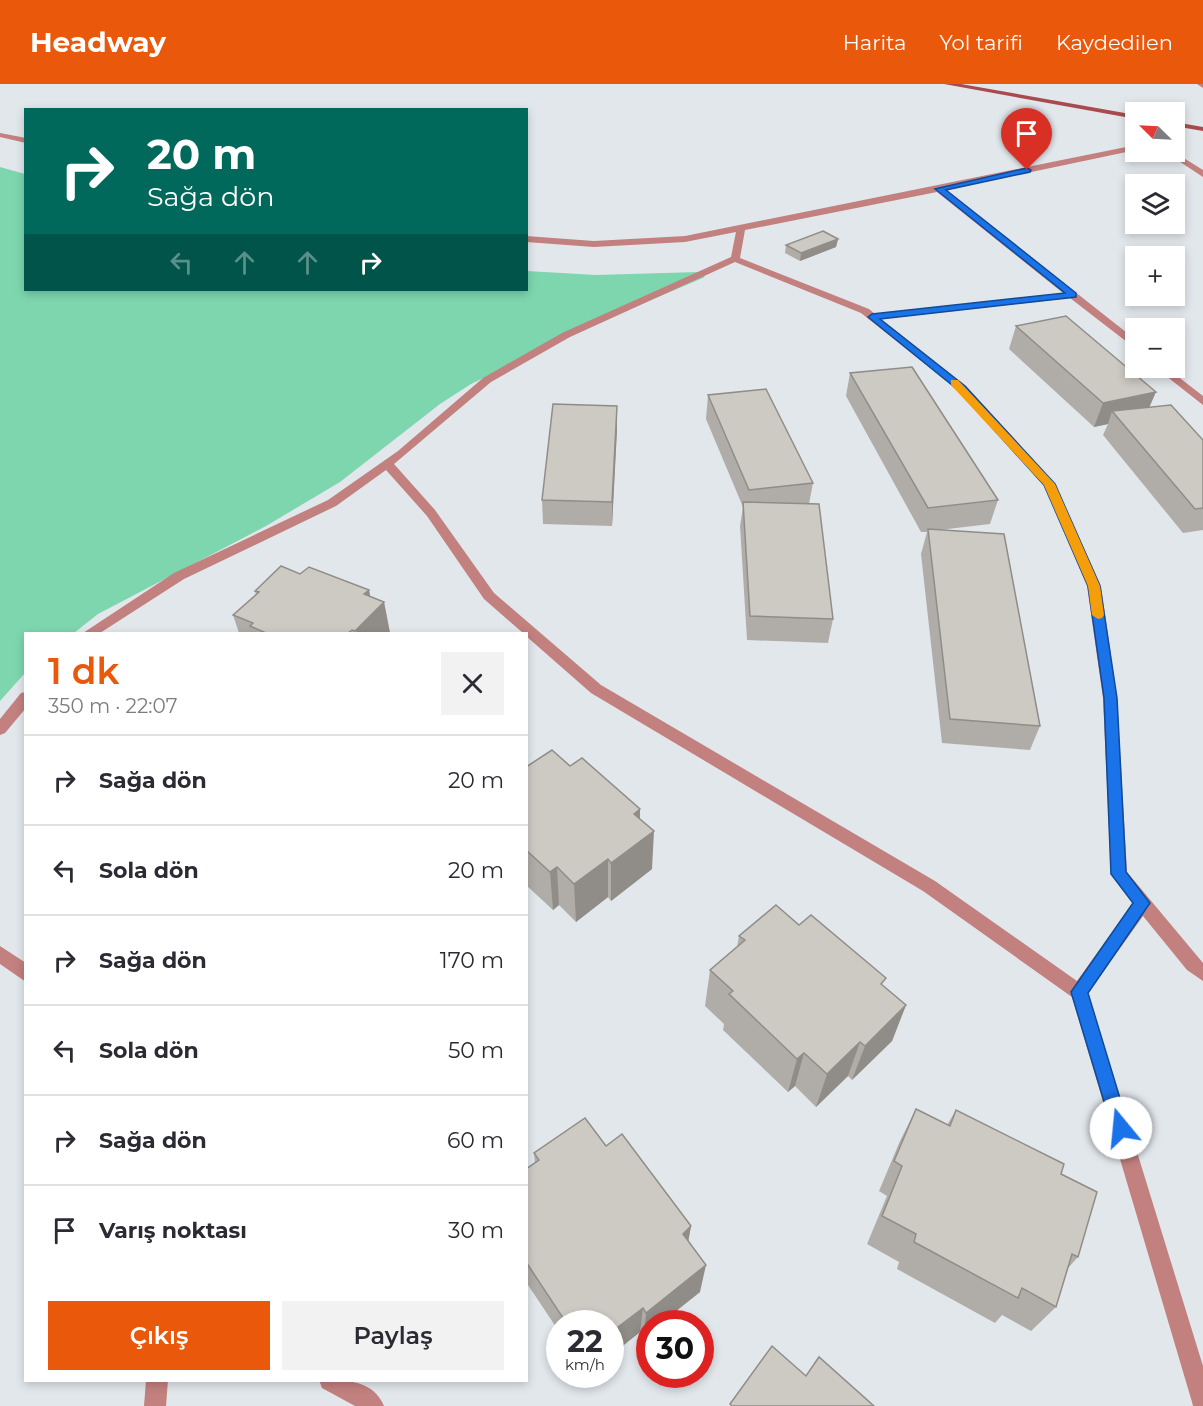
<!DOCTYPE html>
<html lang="tr">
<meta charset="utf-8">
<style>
:root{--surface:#fff;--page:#f2f2f3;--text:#2b2b33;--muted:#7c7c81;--line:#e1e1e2;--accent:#ea580c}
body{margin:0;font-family:Montserrat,sans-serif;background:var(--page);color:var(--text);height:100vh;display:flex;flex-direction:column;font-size:22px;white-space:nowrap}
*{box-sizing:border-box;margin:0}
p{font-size:20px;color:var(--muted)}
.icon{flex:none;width:33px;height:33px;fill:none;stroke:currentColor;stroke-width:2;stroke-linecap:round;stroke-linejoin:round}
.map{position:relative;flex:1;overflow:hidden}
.side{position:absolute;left:24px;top:548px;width:504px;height:750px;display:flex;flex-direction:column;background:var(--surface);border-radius:0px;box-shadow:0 3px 9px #0003}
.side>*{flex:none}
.top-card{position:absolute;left:24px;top:24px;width:504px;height:183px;border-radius:0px;box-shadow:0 3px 9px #0003;background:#00695c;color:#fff;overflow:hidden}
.needle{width:39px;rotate:294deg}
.fabs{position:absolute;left:1125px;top:18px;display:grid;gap:12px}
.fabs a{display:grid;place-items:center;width:60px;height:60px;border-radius:0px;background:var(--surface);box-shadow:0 3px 9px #0003;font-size:30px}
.speed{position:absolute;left:546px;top:1226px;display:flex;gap:12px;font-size:30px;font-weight:700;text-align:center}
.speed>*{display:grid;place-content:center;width:78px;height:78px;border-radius:50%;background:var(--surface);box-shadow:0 3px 9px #0003;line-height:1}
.speed small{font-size:15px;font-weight:400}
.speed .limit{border:9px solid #d22;background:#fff;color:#111}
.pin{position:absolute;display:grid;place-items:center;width:51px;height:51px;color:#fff;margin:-62px -26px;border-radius:50% 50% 50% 0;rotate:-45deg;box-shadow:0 0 6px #0007}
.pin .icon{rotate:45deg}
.me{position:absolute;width:66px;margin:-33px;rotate:343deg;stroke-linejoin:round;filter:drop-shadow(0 0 4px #0008)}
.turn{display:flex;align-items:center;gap:21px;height:126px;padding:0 24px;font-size:27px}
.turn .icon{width:78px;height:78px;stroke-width:2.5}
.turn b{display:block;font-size:42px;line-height:51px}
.lanes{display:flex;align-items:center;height:57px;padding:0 24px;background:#0003;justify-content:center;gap:30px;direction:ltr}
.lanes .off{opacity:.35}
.round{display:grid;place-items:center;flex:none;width:63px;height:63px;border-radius:0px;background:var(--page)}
.headline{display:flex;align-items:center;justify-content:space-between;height:102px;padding:0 24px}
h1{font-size:36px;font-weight:600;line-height:45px;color:var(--accent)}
.cta{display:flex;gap:12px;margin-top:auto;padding:12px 24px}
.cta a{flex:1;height:69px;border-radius:0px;background:var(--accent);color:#fff;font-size:24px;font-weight:600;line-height:69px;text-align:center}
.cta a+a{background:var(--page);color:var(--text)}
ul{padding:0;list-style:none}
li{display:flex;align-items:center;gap:18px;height:90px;padding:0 24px;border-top:2px solid var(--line)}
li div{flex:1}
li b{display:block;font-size:22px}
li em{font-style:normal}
header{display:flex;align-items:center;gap:36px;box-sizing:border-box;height:84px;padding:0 30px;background:var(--accent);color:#fff}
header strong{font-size:28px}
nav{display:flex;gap:33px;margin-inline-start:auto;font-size:21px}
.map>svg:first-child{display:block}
</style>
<header>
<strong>Headway</strong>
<nav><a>Harita</a><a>Yol tarifi</a><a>Kaydedilen</a></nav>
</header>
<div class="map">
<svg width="1203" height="1322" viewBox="0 0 1203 1322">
<rect width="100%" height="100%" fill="#e2e7ec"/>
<polygon fill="#7dd6ae" points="0,83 25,90 26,206 526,206 527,187 596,191 699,188 705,193 604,236 471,300 440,320 340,398 266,442 98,530 74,549 26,549 25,589 0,617"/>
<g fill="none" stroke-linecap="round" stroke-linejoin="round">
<g fill="#c2807f" fill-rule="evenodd">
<polygon points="1197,0 1203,0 1203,4"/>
<polygon points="0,49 26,54 26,59 0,53"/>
<path d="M1136 61V66L946 106 1136 256V265L1070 214 881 235 966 302 1055 400 1101 502 1117 614 1127 788 1203 879V897L1187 886 1143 832 1088 909 1203 1282V1322H1193L1192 1318 1072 913 923 807 591 609 526 552V549H523L484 515 427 432 386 386 336 422 184 495 100 549H83L174 489 328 416 398 367 483 294 562 249 731 173 736 148 685 158 594 163 526 158V152L594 157 685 152ZM937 108 1063 209 875 230 869 225 740 174 745 146ZM735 178 861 229 958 306 1044 401 1087 502 1103 614 1111 790 1133 819 1077 897 935 797 601 601 494 509 435 426 394 380 491 298 570 253Z"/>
<polygon points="1165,68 1174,68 1203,86 1203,93"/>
<polygon points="1156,284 1167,284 1203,312 1203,321"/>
<polygon points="26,608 26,624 5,649 0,651 0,635 21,609"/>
<polygon points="0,862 26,879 26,898 0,880"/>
<polygon points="146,1296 168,1296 166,1322 144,1322"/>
<path d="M319 1296C344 1296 373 1295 384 1322H355L322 1304Z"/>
</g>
<g fill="#a94b4e" fill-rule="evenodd">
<polygon points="944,0 961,0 1136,31 1136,35"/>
<polygon points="1174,38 1203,43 1203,47 1174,42"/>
</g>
</g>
<g fill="#b0ada8">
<polygon points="838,155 836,163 800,177 785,169 786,161"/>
<polygon points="1016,242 1203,356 1203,446 1183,449 1103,351 1108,340 1094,343 1009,265"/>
<polygon points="850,289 998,416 990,440 939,446 1040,642 1030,666 942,659 921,470 927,448 921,448 846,312"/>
<polygon points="708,311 813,399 809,420 833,535 828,559 747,556 740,442 743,423 706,335"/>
<polygon points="617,345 612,442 543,440 542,416"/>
<polygon points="300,490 369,506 370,512 384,518 390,549 239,549 233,531 256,511 255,507"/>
<polygon points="570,682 640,725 640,735 652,785 611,817 608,813 576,838 559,821 553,826 526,801 526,683"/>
<polygon points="799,841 883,902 906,921 892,957 852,996 848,992 816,1023 795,1002 788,1008 723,946 724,940 705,922 710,886 737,863 739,852"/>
<polygon points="916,1025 947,1041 956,1026 1061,1090 1078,1173 1068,1184 1056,1223 1031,1247 1002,1231 995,1239 897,1185 899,1178 867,1160 887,1112 879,1107 900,1057"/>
<polygon points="606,1062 691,1142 688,1157 700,1208 661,1239 650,1239 650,1248 644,1253 640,1248 610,1272 610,1239 560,1239 560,1249 526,1198 526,1085 535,1079 534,1069"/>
</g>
<g fill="#908d88">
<polygon points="838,155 836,163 800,177 801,169"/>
<polygon points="1156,308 1146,331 1112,327 1108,340 1094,343 1103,319"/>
<polygon points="617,322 617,345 612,442 612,418"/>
<polygon points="369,506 373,529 384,518 390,549 356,549 364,510"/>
<polygon points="640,725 639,758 654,747 652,785 611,817 611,779 634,730"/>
<polygon points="608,775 608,813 576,838 574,800"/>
<polygon points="557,783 559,821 553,826 550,788"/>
<polygon points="906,921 892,957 852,996 865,962"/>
<polygon points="860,958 848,992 816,1023 827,990"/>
<polygon points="804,969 795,1002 788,1008 797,975"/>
<polygon points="691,1142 686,1170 683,1150"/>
<polygon points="706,1181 700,1208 661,1239 650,1239 650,1248 644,1253 646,1229"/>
<polygon points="643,1224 640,1248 610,1272 610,1249"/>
<polygon points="574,1230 575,1239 565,1239 565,1237"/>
</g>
<g fill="#cdc9c3" stroke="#908d88" stroke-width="1.5">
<polygon points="823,147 838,155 801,169 786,161"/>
<polygon points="1066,232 1156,308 1103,319 1016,242"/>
<polygon points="912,283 998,416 928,424 850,289"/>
<polygon points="766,305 813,399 749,406 708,311"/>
<polygon points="553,320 617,322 612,418 542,416"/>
<polygon points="1171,321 1203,356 1203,424 1195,425 1112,327"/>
<polygon points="743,418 819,420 833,535 750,532"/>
<polygon points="928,445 1004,450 1040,642 950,635"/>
<polygon points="281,482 300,490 309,483 369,506 364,510 384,518 355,547 352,546 348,549 266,549 250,542 253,539 233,531 259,508 255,507"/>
<polygon points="552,666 570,682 582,674 640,725 634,730 654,747 611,779 608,775 574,800 557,783 550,788 526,766 526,683"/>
<polygon points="776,821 799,841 811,831 886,894 881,900 906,921 865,962 860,958 827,990 804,969 797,975 729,910 733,907 710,886 745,856 739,852"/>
<polygon points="916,1025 950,1042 956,1026 1064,1080 1061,1090 1097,1108 1078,1173 1072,1170 1056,1223 1022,1204 1018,1214 914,1158 916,1150 882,1132 902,1082 894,1077"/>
<polygon points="585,1034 606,1062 622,1050 691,1142 683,1150 706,1181 646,1229 643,1224 610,1249 610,1239 580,1239 574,1230 565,1237 526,1178 526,1085 539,1076 534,1069"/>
<polygon points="772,1262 806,1292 819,1273 874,1322 732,1322 730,1320"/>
</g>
<polygon fill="#1a73e8" stroke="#114b97" stroke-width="1.5" points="1027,84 1031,86 1030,88 946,106 1076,209 1076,213 880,235 965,302 1055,400 1100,502 1117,614 1126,788 1150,819 1088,909 1129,1044 1127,1051 1121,1053 1114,1051 1112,1044 1071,908 1133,819 1111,790 1104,614 1088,502 1044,401 958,306 868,233 872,230 1065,209 935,105"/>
<polygon fill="#f59e0b" points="951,296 958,296 1055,400 1100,502 1104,531 1102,534 1098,535 1092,531 1088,502 1044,401 951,301"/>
</svg>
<div class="fabs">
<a><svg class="needle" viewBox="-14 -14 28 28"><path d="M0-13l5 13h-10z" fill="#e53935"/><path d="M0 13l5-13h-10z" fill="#7c7c81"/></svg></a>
<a><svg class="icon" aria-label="layers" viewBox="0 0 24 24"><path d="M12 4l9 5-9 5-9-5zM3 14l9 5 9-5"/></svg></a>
<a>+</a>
<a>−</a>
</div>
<div class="speed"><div>22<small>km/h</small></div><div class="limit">30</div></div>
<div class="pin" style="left:1027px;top:86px;background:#d93025"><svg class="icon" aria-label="arrive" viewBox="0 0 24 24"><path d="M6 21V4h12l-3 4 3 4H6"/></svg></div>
<svg class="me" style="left:1121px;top:1044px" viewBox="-20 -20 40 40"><circle r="19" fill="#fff"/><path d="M0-13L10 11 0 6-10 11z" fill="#1a73e8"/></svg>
<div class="top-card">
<div class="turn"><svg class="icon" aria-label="right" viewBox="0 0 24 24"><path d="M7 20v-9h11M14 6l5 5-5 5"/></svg><div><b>20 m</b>Sağa dön</div></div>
<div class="lanes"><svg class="icon off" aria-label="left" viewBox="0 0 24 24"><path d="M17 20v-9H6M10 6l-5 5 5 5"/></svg><svg class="icon off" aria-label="ahead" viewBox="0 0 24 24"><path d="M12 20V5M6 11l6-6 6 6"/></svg><svg class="icon off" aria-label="ahead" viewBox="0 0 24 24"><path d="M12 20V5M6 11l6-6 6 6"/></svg><svg class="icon" aria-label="right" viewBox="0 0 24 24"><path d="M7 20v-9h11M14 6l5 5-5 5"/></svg></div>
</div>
<section class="side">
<div class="headline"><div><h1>1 dk</h1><p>350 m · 22:07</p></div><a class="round"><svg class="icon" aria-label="close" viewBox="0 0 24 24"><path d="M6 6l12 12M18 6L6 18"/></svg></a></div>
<ul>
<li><svg class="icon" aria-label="right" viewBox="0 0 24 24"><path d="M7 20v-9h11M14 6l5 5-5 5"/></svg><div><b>Sağa dön</b></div><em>20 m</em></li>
<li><svg class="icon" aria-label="left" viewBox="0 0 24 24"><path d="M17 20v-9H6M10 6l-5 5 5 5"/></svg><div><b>Sola dön</b></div><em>20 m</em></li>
<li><svg class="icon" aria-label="right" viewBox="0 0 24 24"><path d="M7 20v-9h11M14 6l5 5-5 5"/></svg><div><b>Sağa dön</b></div><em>170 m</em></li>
<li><svg class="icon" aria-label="left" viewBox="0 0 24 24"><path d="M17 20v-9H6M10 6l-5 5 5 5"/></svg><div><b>Sola dön</b></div><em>50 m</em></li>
<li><svg class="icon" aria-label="right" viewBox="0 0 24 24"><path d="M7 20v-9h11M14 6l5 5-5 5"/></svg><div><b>Sağa dön</b></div><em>60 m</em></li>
<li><svg class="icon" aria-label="arrive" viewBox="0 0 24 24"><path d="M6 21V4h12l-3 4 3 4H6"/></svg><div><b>Varış noktası</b></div><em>30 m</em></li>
</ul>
<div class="cta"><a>Çıkış</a><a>Paylaş</a></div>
</section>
</div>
